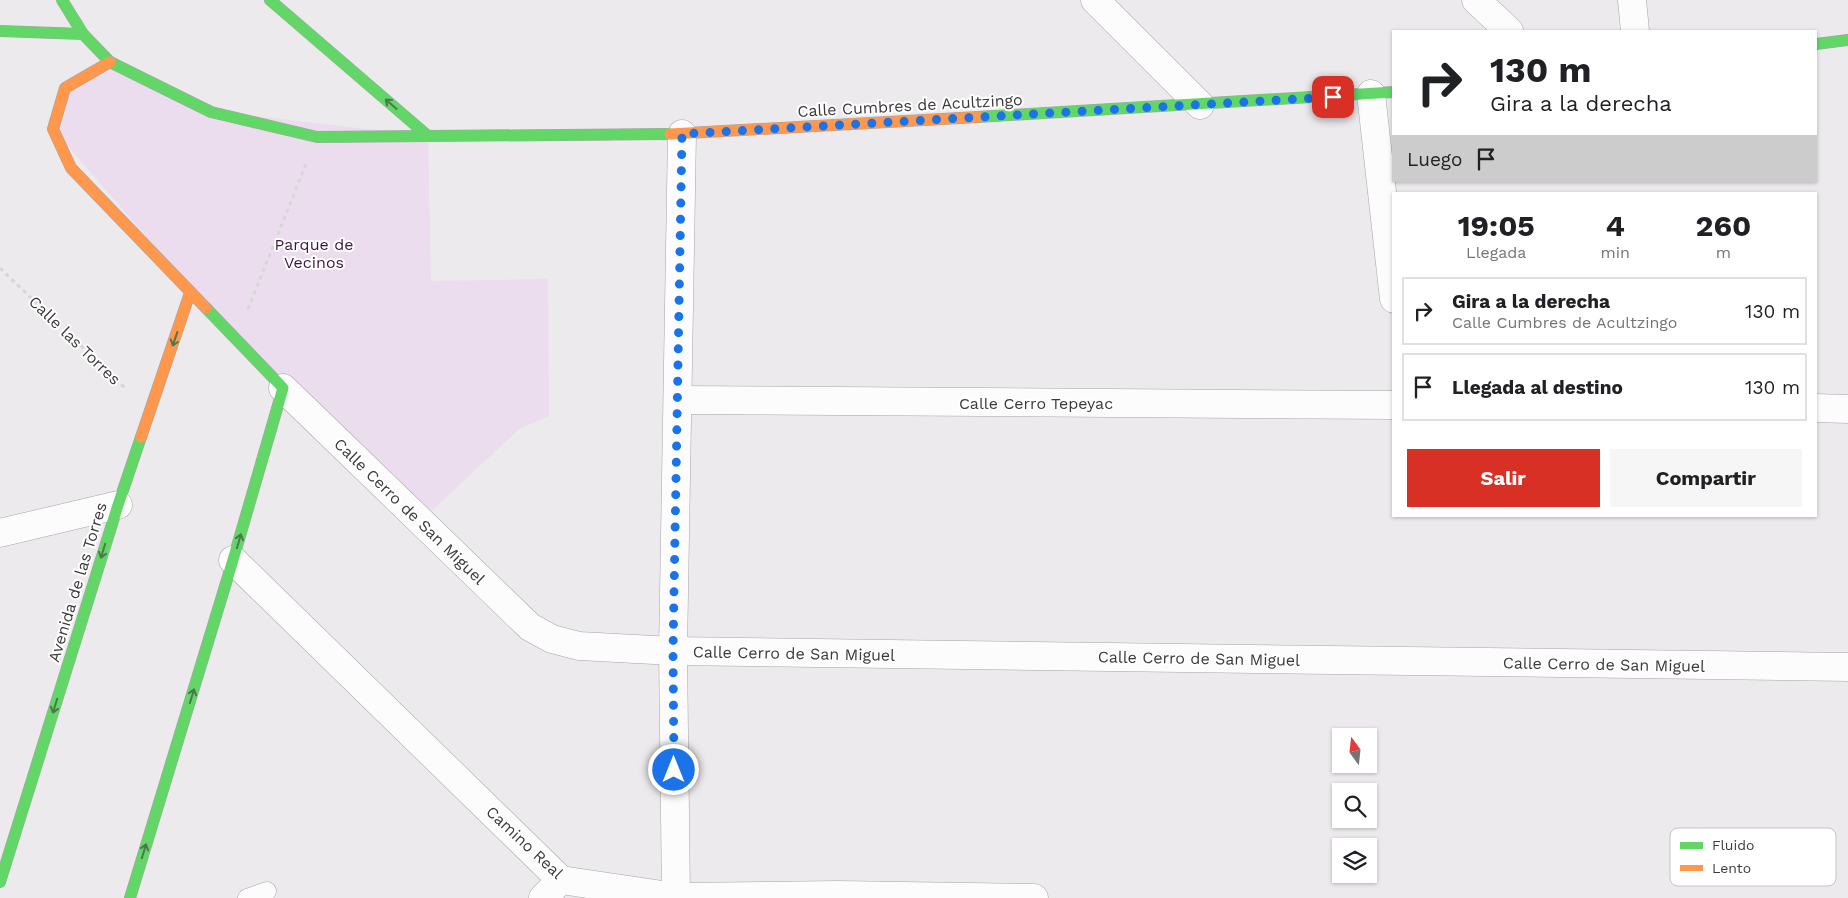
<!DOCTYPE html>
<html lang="es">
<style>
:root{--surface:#fff;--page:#f6f6f6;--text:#202124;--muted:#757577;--line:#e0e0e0;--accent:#d93025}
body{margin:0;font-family:"Work Sans",sans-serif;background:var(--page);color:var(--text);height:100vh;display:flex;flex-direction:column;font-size:19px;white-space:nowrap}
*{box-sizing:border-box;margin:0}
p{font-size:16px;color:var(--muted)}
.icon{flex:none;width:28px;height:28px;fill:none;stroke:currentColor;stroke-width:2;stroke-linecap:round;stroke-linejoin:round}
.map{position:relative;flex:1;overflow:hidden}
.drawer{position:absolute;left:1392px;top:192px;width:425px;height:325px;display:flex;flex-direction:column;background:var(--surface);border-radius:0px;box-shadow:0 1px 4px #0004}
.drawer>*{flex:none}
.banner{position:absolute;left:1392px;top:30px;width:425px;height:152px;border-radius:0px;box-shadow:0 1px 4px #0004;background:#fff;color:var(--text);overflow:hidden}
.needle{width:32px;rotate:345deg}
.buttons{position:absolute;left:1332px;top:728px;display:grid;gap:10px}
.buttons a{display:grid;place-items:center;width:45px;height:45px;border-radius:0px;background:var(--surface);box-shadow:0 1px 4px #0004;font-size:25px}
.pin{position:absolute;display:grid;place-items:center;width:42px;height:42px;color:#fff;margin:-21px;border-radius:10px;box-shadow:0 2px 8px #0006}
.me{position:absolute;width:55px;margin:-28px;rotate:0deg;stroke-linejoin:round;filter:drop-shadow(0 0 4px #0008)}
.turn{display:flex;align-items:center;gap:18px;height:105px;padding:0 15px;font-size:22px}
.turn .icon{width:65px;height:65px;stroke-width:2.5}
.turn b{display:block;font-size:35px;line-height:42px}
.then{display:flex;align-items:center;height:48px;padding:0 15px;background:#0003;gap:10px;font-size:19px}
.eta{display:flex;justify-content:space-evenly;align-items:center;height:85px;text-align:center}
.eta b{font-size:30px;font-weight:700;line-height:35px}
.primary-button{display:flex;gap:10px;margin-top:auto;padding:10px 15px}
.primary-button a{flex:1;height:58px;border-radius:0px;background:var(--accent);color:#fff;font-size:20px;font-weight:700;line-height:58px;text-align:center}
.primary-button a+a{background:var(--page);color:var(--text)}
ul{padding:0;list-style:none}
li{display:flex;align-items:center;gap:15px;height:68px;margin:0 10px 8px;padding:0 5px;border:2px solid var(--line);border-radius:0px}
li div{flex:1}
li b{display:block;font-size:19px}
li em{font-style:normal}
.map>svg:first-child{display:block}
</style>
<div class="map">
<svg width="1848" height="898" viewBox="0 0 1848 898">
<rect width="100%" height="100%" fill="#eceaec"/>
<polygon fill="#ebddee" points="110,62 229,113 428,136 431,281 548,279 549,416 519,429 421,521 236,340 53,129 65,88"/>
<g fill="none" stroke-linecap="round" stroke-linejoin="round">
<g stroke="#a6a5a7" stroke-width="19">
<polyline id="lane" points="247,898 267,891"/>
</g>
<g stroke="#a6a5a7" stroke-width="29">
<g id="street">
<polyline points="1095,0 1200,105"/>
<polyline points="1476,0 1509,31"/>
<polyline points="1632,0 1635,31"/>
<polyline points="1371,94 1394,299"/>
<polyline points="283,388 530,627 552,639 579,646 673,651 1848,667"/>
<polyline points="678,400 1394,405"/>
<polyline points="1816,408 1848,409"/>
<polyline points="0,533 118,505"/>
<polyline points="233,560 561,880 676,897 838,895 1034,898"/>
<polyline points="676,897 673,651 682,134"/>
<polyline points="543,898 561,880"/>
</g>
</g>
<g stroke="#a6a5a7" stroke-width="12">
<g id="fast">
<polyline points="62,0 83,34 110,62 211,112 317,137 670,134"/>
<polyline points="270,0 428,136"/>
<polyline points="0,31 83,34"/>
<polyline points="1816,44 1848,40"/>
<polyline points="978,117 1394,92"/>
<polyline points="0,882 118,505 141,437"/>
<polyline points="130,898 233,560 283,388 206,308"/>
</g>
</g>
<g stroke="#a6a5a7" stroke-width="12">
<g id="slow">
<polyline points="110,62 65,88 53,129 71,168 206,308"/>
<polyline points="670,134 978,117"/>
<polyline points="141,437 190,293"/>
</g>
</g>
<g stroke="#d7d6d7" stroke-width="3" stroke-dasharray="4 4" stroke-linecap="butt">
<polyline points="0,268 126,389"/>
<polyline points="248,309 306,164"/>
</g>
<use href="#lane" stroke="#fcfcfc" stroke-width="18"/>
<use href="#street" stroke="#fcfcfc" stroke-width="28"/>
<use href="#fast" stroke="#63d668" stroke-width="11"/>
<use href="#slow" stroke="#ff974d" stroke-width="11"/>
</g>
<defs><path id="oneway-shaft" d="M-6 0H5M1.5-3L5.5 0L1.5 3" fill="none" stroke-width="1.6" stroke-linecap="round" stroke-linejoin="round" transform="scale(1.25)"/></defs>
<g stroke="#4b784d">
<use href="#oneway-shaft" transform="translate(391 104) rotate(-139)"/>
<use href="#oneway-shaft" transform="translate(175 339) rotate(109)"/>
<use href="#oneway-shaft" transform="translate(239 541) rotate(-74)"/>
<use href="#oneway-shaft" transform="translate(103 551) rotate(107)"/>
<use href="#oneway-shaft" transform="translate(192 696) rotate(-73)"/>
<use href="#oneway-shaft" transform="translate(55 706) rotate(107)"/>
<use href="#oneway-shaft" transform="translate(144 851) rotate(-73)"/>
</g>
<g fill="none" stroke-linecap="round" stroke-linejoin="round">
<polyline stroke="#1a73e8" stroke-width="9" stroke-dasharray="0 16.2" points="674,770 673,651 682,134 1333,97"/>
</g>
<g text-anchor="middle" stroke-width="4" stroke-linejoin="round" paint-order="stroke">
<g font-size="16" fill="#3b393b" stroke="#fff">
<text transform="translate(910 105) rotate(-3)" y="6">Calle Cumbres de Acultzingo</text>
<text transform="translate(75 340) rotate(44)" y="6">Calle las Torres</text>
<text x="1036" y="409">Calle Cerro Tepeyac</text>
<text transform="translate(410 511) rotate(44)" y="6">Calle Cerro de San Miguel</text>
<text transform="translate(77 582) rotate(-73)" y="6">Avenida de las Torres</text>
<text transform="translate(794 653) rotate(1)" y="6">Calle Cerro de San Miguel</text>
<text transform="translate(1199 658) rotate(1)" y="6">Calle Cerro de San Miguel</text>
<text transform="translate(1604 664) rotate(1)" y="6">Calle Cerro de San Miguel</text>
<text transform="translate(525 842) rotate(43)" y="6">Camino Real</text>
</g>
<g font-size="16" fill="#3e1744" stroke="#fff">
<text x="314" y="250">Parque de<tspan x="314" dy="18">Vecinos</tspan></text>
</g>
</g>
<rect x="1670" y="828" width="166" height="58" rx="8" fill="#fff" stroke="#c4c4c4" stroke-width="1"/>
<rect x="1680" y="842" width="23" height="7" fill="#63d668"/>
<rect x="1680" y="865" width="23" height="6" fill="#ff974d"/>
<g font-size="14" fill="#3b393b">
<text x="1712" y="850">Fluido</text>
<text x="1712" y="873">Lento</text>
</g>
</svg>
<div class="buttons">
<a><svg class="needle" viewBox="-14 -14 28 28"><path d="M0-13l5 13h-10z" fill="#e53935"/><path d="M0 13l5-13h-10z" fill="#757577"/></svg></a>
<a><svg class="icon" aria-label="search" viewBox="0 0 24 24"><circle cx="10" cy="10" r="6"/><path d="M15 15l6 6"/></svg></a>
<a><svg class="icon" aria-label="layers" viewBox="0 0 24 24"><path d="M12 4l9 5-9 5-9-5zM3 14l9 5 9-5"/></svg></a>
</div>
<div class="pin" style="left:1333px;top:97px;background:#d93025"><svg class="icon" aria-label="arrive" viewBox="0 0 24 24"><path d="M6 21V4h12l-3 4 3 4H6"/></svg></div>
<svg class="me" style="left:674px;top:770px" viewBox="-20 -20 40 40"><circle r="17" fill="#1a73e8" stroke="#fff" stroke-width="3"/><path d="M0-11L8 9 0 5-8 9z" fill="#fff"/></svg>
<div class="banner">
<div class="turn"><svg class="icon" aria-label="right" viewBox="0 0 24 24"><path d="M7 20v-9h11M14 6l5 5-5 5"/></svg><div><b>130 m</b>Gira a la derecha</div></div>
<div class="then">Luego<svg class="icon" aria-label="arrive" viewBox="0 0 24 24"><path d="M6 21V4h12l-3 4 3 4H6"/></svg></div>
</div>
<section class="drawer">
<div class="eta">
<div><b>19:05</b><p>Llegada</p></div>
<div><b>4</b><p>min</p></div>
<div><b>260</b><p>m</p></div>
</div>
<ul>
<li><svg class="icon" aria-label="right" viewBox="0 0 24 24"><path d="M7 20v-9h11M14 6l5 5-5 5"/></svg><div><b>Gira a la derecha</b><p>Calle Cumbres de Acultzingo</p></div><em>130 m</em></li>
<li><svg class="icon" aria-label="arrive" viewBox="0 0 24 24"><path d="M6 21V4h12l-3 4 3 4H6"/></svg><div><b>Llegada al destino</b></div><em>130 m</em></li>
</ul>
<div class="primary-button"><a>Salir</a><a>Compartir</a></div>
</section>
</div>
